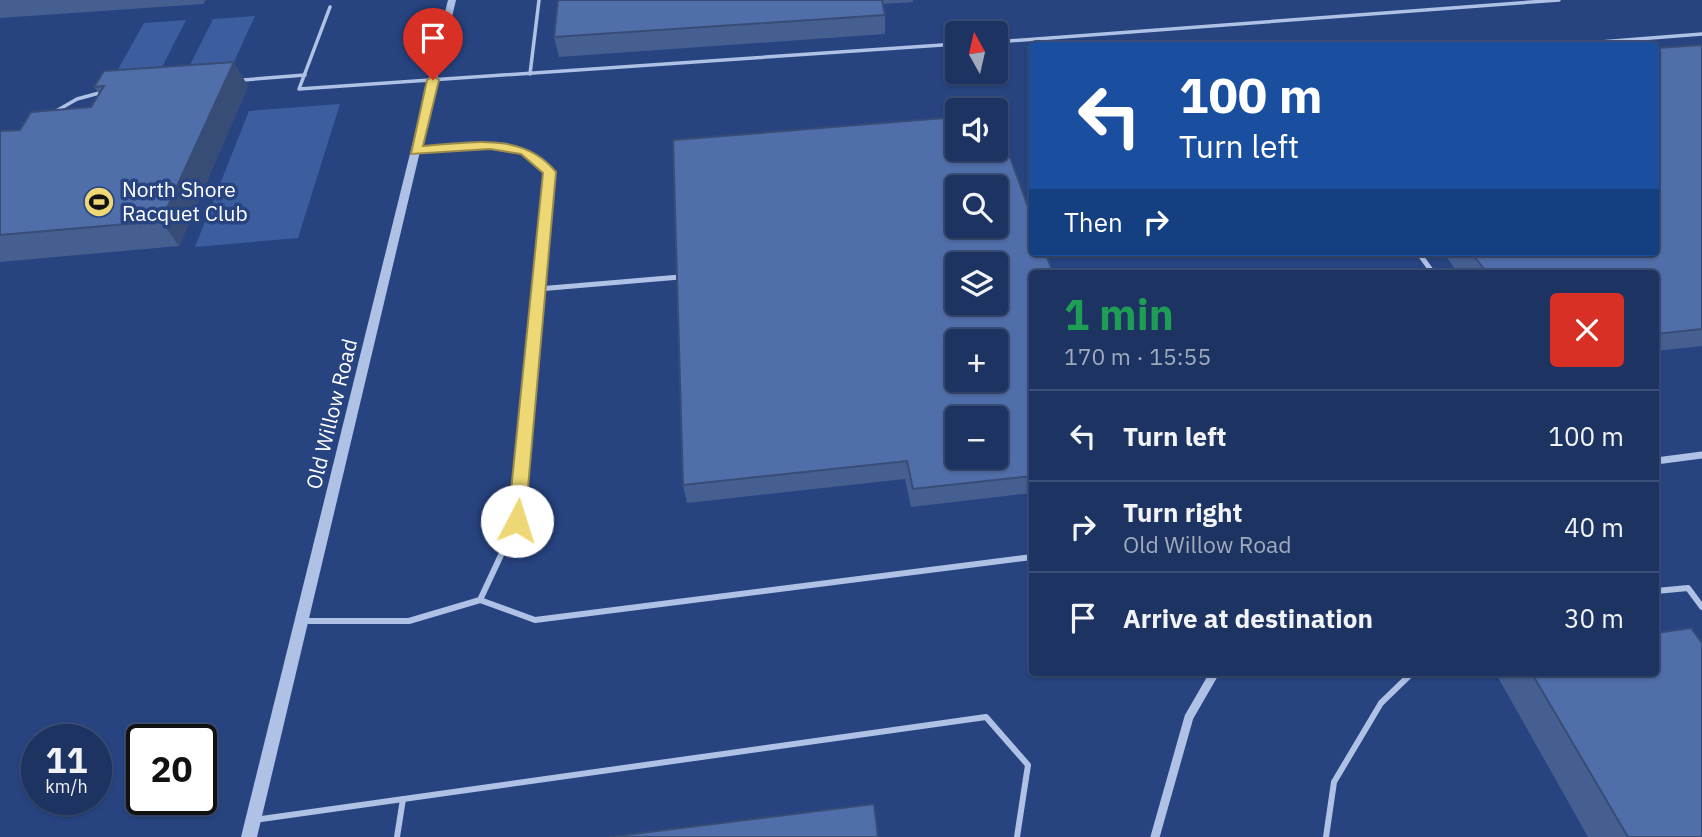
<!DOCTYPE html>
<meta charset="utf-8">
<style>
:root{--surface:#1d3361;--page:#253b67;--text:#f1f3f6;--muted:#a0aabd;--line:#3b4e76}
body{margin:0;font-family:"IBM Plex Sans",sans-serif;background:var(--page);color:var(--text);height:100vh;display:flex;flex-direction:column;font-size:26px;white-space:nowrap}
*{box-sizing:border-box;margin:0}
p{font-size:23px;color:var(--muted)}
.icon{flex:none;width:38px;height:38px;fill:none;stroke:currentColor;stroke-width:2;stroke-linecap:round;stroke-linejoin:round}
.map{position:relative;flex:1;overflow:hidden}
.drawer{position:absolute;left:1029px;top:270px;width:630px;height:406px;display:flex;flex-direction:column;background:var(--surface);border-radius:7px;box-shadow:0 2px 5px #0004,0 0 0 2px var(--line)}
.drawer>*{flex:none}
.banner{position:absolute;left:1029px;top:42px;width:630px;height:214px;border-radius:7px;box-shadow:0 2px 5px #0004,0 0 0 2px var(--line);background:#1a4fa0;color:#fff;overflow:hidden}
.needle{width:46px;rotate:352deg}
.fabs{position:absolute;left:945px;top:21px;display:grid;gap:14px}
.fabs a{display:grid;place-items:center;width:63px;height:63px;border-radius:7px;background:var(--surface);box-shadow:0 2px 5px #0004,0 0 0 2px var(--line);font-size:35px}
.speed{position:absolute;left:21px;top:724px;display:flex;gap:14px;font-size:35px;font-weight:700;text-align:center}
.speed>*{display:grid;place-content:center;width:91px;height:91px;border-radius:50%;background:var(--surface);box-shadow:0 2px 5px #0004,0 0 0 2px var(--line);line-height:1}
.speed small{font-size:18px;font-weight:400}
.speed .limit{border:4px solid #111;border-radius:10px;background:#fff;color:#111}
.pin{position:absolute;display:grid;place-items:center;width:60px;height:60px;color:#fff;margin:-72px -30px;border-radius:50% 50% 50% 0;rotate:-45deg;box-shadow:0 0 7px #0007}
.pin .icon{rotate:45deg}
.me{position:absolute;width:77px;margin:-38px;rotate:5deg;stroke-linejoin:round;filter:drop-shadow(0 0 5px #0008)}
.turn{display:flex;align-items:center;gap:24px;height:147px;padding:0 35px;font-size:32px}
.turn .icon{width:91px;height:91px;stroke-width:2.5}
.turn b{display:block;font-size:49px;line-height:60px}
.then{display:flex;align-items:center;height:66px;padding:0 35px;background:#0003;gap:14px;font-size:26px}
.round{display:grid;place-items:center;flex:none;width:74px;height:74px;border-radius:7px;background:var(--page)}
.overview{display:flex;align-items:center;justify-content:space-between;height:119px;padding:0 35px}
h1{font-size:42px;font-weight:800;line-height:52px;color:#1e9e55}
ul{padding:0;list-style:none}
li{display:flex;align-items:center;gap:21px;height:91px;padding:0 35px;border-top:2px solid var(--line)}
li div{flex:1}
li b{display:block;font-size:26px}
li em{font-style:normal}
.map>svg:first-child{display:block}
</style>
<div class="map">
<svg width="1702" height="837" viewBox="0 0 1702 837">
<rect width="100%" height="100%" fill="#274481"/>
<g fill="#3c5d9e">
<polygon points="255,16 233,64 189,67 213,19"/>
<polygon points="186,20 161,69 116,73 144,23"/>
<polygon points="340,104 298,238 195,247 249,111"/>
</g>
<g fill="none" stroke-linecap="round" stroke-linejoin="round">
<g stroke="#afc2e6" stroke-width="3.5">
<polyline points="330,7 299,89 957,44"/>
<polyline points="996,42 1559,0"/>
<polyline points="1549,46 1702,34"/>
<polyline points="530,74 539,0"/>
<polyline points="217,82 305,75"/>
<polyline points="51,114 77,99 103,92"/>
<polyline points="416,151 490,145 525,151 549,172 545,218"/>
</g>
<g stroke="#afc2e6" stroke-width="5">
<polyline points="1418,252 1433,273"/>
<polyline points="538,289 680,277"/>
<polyline points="520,492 545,216"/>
</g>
<g stroke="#afc2e6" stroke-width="6">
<polyline points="1656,591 1688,588 1702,607"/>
<polyline points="480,600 535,620 1032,557"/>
<polyline points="302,621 409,621 480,600 517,521 520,490"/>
<polyline points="254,820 986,717 1028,765 1017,837"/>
<polyline points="397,837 403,799"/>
<polyline points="1326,837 1334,782 1381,703 1413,672"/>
</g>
<polyline stroke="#afc2e6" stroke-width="7" points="1656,461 1702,455"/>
<polyline stroke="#afc2e6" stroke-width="9" points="1155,837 1189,717 1215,672"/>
<polygon fill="#afc2e6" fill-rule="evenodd" points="448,0 456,0 257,837 241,837"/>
</g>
<g fill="#455f91">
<polygon points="0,0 206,0 203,4 0,18"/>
<polygon points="558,0 913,0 913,2 883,4 885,15 885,34 559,57 554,37"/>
<polygon points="1702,45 1702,346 1656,351 1656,273 1458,273 1443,252 1656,252"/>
<polygon points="104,71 248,86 179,246 0,262 0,131 20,130 91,107 99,94 94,87"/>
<polygon points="1032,273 1032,493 911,507 905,479 687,503 683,485"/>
<polygon points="1495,672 1656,672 1702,837 1588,837"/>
</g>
<polygon fill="#384d76" points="234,62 248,86 179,246 161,221"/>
<g fill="#506ea9" stroke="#384d76" stroke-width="2" fill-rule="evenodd">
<polygon points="558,0 882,0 885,15 554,37"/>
<polygon points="1454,42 1458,46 1407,46"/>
<polygon points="1702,45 1702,329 1656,334 1656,273 1487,273 1471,252 1656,252 1656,48"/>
<polygon points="234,62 161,221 0,235 0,131 20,130 31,112 91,107 104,86 94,87 104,71"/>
<path d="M957 117V149H996V118L1032 218V252H1045L1053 273H1032V476L913 489 907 461 683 485 673 140ZM957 187H996V226H957ZM957 264H996V303H957ZM957 341H996V380H957ZM957 418H996V457H957Z"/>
<polygon points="1691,628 1702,643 1702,837 1628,837 1531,672 1656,672 1656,633"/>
<polygon points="874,804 878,837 609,837"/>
</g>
<path fill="#eed875" stroke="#9b8c4c" stroke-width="2" d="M433 76 439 80 423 146C470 143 523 131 556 172L525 521 517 529 508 521 543 173 521 154 490 149 411 154 427 80Z"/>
<defs>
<g id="stadium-disc" transform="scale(1.575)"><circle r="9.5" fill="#eed875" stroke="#274481"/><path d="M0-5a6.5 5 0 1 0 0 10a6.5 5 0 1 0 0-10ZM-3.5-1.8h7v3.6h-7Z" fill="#111"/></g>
</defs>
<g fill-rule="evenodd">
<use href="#stadium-disc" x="99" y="202"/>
</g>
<g text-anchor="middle" stroke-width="7" stroke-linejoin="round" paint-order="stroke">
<g font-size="21" fill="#fff" stroke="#274481" text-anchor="start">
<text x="122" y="197">North Shore<tspan x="122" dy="24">Racquet Club</tspan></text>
</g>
<g font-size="21" fill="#fff" stroke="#274481">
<text transform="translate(332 414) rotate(-76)" y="7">Old Willow Road</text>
</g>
</g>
</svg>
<div class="fabs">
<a><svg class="needle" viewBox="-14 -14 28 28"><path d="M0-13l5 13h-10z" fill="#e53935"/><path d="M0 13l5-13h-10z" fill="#a0aabd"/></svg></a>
<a><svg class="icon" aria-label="sound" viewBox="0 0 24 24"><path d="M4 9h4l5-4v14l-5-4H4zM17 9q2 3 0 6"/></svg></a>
<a><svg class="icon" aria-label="search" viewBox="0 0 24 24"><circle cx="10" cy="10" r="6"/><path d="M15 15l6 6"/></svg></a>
<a><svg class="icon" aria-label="layers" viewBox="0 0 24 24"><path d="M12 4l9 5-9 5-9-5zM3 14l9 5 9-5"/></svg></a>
<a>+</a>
<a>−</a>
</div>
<div class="speed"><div>11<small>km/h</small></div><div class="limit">20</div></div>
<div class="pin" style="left:433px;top:80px;background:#d93025"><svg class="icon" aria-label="arrive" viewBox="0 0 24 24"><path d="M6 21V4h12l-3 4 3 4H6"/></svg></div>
<svg class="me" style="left:517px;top:521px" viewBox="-20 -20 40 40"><circle r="19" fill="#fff"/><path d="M0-13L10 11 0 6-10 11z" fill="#eed875"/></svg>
<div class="banner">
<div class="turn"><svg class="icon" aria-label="left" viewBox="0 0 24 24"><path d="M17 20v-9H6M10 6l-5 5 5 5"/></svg><div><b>100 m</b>Turn left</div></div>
<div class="then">Then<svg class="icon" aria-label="right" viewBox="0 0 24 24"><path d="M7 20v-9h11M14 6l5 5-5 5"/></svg></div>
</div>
<section class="drawer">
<div class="overview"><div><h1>1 min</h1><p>170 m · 15:55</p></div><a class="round" style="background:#d93025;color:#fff"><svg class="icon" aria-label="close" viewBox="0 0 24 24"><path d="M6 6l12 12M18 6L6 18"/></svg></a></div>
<ul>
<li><svg class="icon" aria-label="left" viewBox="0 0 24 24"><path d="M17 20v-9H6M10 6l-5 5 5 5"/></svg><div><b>Turn left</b></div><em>100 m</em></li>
<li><svg class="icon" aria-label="right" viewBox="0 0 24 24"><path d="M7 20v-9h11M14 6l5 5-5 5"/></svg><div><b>Turn right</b><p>Old Willow Road</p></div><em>40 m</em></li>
<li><svg class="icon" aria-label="arrive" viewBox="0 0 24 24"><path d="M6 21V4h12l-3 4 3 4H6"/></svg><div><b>Arrive at destination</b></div><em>30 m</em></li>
</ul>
</section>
</div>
